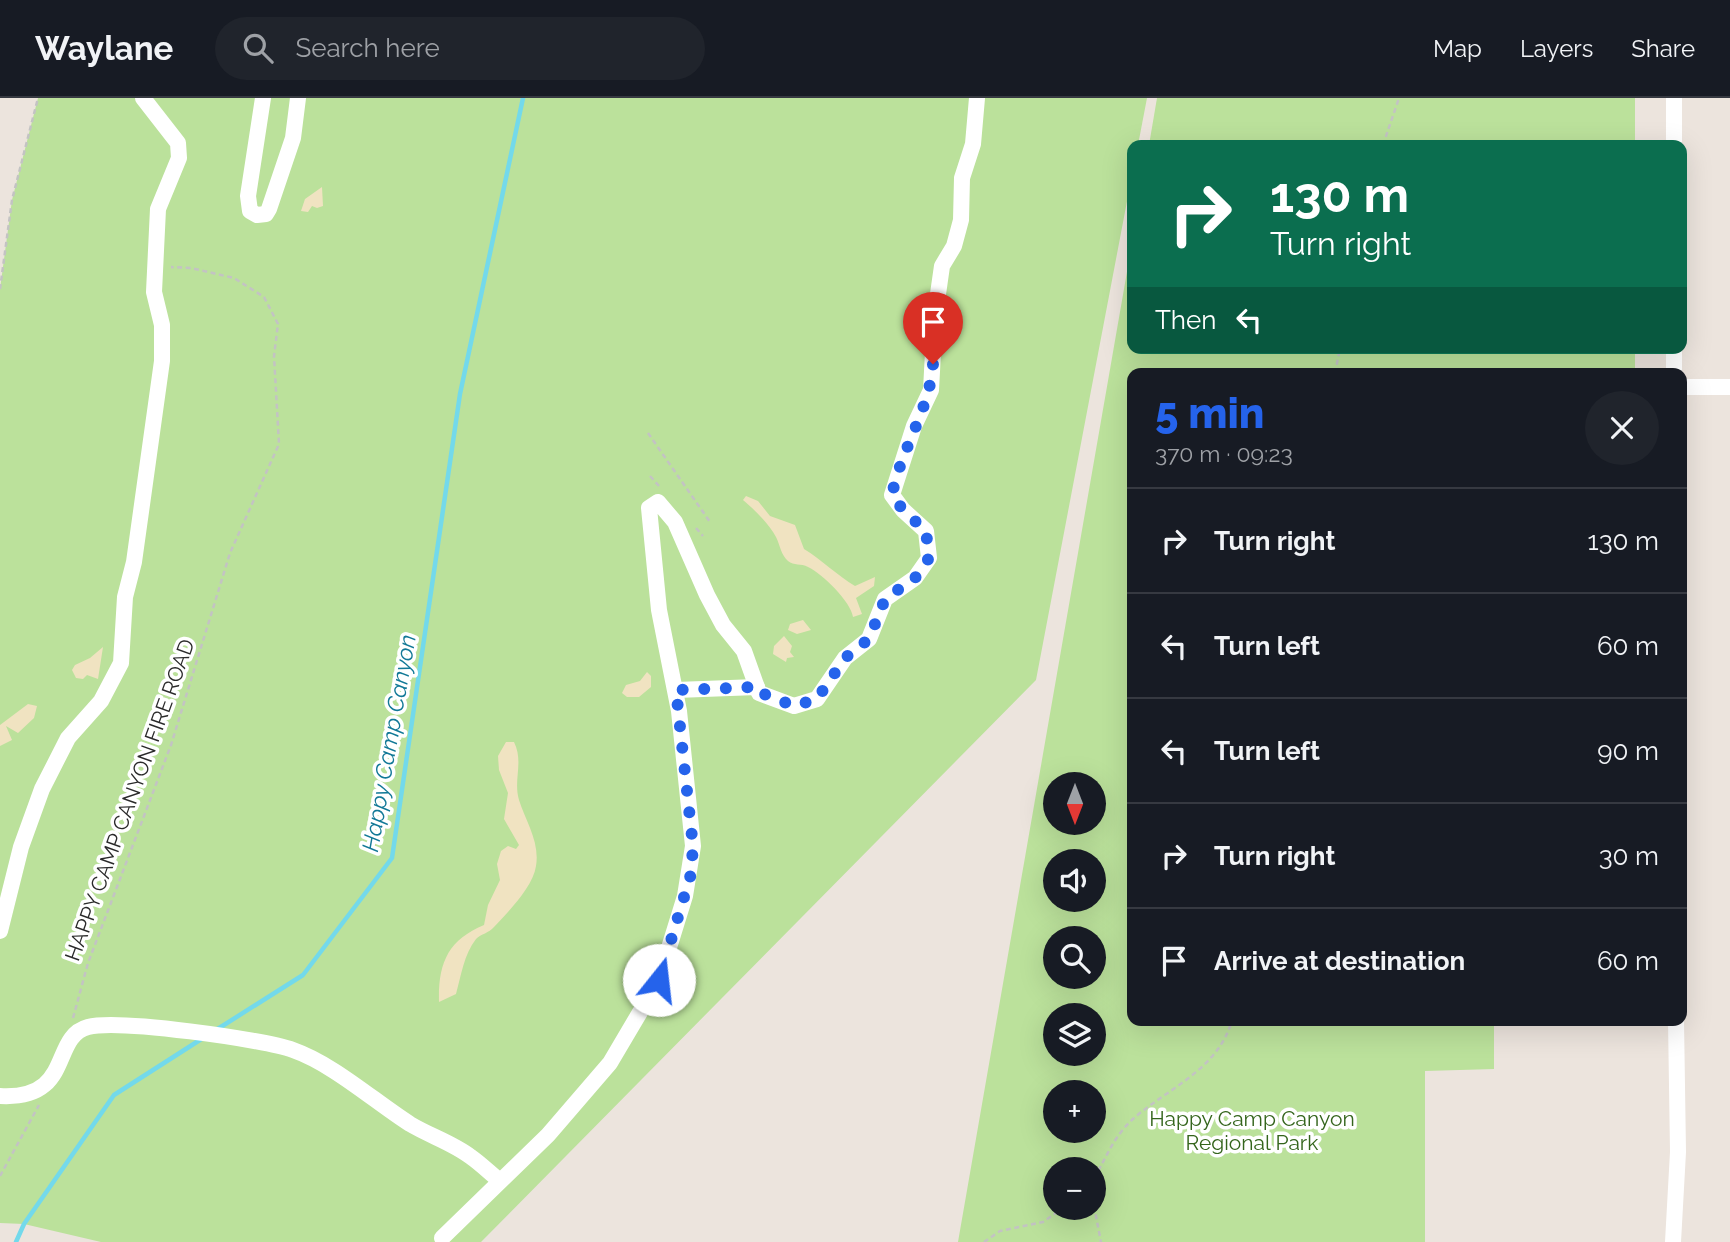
<!DOCTYPE html>
<meta charset="utf-8">
<style>
:root{--surface:#171b24;--page:#20242c;--text:#f1f3f6;--muted:#9ea1a6;--line:#363941;--accent:#2563eb}
body{margin:0;font-family:Raleway,sans-serif;background:var(--page);color:var(--text);height:100vh;display:flex;flex-direction:column;font-size:26px;white-space:nowrap}
*{box-sizing:border-box;margin:0}
p{font-size:23px;color:var(--muted)}
.icon{flex:none;width:38px;height:38px;fill:none;stroke:currentColor;stroke-width:2;stroke-linecap:round;stroke-linejoin:round}
.map{position:relative;flex:1;overflow:hidden}
.details{position:absolute;left:1127px;top:270px;width:560px;height:658px;display:flex;flex-direction:column;background:var(--surface);border-radius:14px;box-shadow:0 7px 28px #0002}
.details>*{flex:none}
.top-card{position:absolute;left:1127px;top:42px;width:560px;height:214px;border-radius:14px;box-shadow:0 7px 28px #0002;background:#0b6e4f;color:#fff;overflow:hidden}
.needle{width:46px;rotate:180deg}
.fabs{position:absolute;left:1043px;top:674px;display:grid;gap:14px}
.fabs a{display:grid;place-items:center;width:63px;height:63px;border-radius:50%;background:var(--surface);box-shadow:0 7px 28px #0002;font-size:35px}
.pin{position:absolute;display:grid;place-items:center;width:60px;height:60px;color:#fff;margin:-72px -30px;border-radius:50% 50% 50% 0;rotate:-45deg;box-shadow:0 0 7px #0007}
.pin .icon{rotate:45deg}
.me{position:absolute;width:77px;margin:-38px;rotate:16deg;stroke-linejoin:round;filter:drop-shadow(0 0 5px #0008)}
.turn{display:flex;align-items:center;gap:24px;height:147px;padding:0 28px;font-size:32px}
.turn .icon{width:91px;height:91px;stroke-width:2.5}
.turn b{display:block;font-size:49px;line-height:60px}
.then{display:flex;align-items:center;height:66px;padding:0 28px;background:#0003;gap:14px;font-size:26px}
.round{display:grid;place-items:center;flex:none;width:74px;height:74px;border-radius:37px;background:var(--page)}
.overview{display:flex;align-items:center;justify-content:space-between;height:119px;padding:0 28px}
h1{font-size:42px;font-weight:800;line-height:52px;color:var(--accent)}
ul{padding:0;list-style:none}
li{display:flex;align-items:center;gap:21px;height:105px;padding:0 28px;border-top:2px solid var(--line)}
li div{flex:1}
li b{display:block;font-size:26px}
li em{font-style:normal}
header{display:flex;align-items:center;gap:42px;box-sizing:border-box;height:98px;padding:0 35px;background:var(--surface);border-bottom:2px solid var(--line)}
header strong{font-size:33px}
nav{display:flex;gap:38px;margin-inline-start:auto;font-size:24px}
.search{width:490px;height:63px;background:var(--page);display:flex;align-items:center;gap:18px;box-sizing:border-box;padding:0 24px;border-radius:38px;color:var(--muted);font-size:26px}
.map>svg:first-child{display:block}
</style>
<header>
<strong>Waylane</strong>
<div class="search"><svg class="icon" aria-label="search" viewBox="0 0 24 24"><circle cx="10" cy="10" r="6"/><path d="M15 15l6 6"/></svg>Search here</div>
<nav><a>Map</a><a>Layers</a><a>Share</a></nav>
</header>
<div class="map">
<svg width="1730" height="1144" viewBox="0 0 1730 1144">
<rect width="100%" height="100%" fill="#ece4dd"/>
<g fill="#bbe19b" fill-rule="evenodd">
<polygon points="38,0 1147,0 1138,47 1132,47 1132,77 1036,582 481,1144 101,1144 24,1126 0,1125 0,191 12,102"/>
<polygon points="1157,0 1635,0 1635,47 1149,47"/>
<path d="M1132 145V250H1635V275H1132V922H1494V971L1425 973V1144H958ZM1055 686H1094V724H1055ZM1055 763H1094V802H1055ZM1055 840H1094V878H1055ZM1055 917H1094V956H1055ZM1055 994H1094V1032H1055ZM1055 1071H1094V1110H1055Z"/>
</g>
<g fill="#f0e3c1">
<polygon points="322,89 323,108 317,110 312,108 308,114 301,113 305,101"/>
<path d="M746 398 758 403 770 418 795 427 804 451C822 462 838 478 855 488L875 479 874 488 856 500 862 516 853 519C851 504 823 476 808 469 801 465 794 468 788 463 781 457 780 447 776 439 769 426 754 411 743 402Z"/>
<polygon points="803,522 811,532 797,536 788,532 790,526"/>
<polygon points="784,538 792,548 790,554 794,559 787,560 786,564 773,556 774,548"/>
<polygon points="103,549 98,581 87,577 83,581 76,580 72,572 75,567 90,560"/>
<polygon points="647,574 651,578 651,589 639,599 627,599 622,595 626,587 640,583"/>
<polygon points="28,606 37,608 34,620 18,635 6,628 12,642 0,648 0,627"/>
<path d="M506 644H514C524 664 513 682 519 702 526 724 540 744 536 768 533 789 508 814 494 829 489 835 481 836 476 841 464 856 461 878 456 896L439 904C438 865 448 842 484 827L488 807 500 782 497 766 501 753 508 748 516 751 519 747 504 721 508 695 499 672 498 658Z"/>
</g>
<g fill="none" stroke-linecap="round" stroke-linejoin="round">
<g stroke="#73d9eb" stroke-width="4.5">
<polyline points="216,932 303,877 392,760 460,296 523,0"/>
<polyline points="16,1144 24,1126 114,997 203,940"/>
</g>
<g stroke="#c3c3c3" stroke-width="2.5" stroke-dasharray="5 3.5" stroke-linecap="butt">
<polyline points="1383,47 1399,0"/>
<polyline points="0,191 12,102 38,0"/>
<polyline points="1335,275 1340,250"/>
<polyline points="648,335 710,424"/>
<polyline points="650,378 659,388"/>
<polyline points="696,430 703,438"/>
<polyline points="73,920 88,865 171,647 230,455 279,346 274,258 278,226 264,199 234,180 191,170 171,169"/>
<polyline points="0,1078 39,1007"/>
<path d="M1094 1080C1107 1059 1113 1039 1133 1021 1168 990 1218 972 1232 922"/>
<polyline points="1094,1098 1095,1079"/>
<polyline points="1094,1108 1101,1144"/>
<polyline points="984,1144 1000,1133 1043,1124 1063,1110"/>
</g>
<g stroke="#fff" stroke-width="16">
<polyline points="263,0 248,98 250,113 257,117 266,116 269,111 293,40 298,0"/>
<polyline points="1674,47 1674,0"/>
<polyline points="1674,275 1674,250"/>
<polyline points="1682,289 1730,289"/>
<polyline points="676,592 757,589"/>
<polyline points="0,833 21,749 42,691 68,640 101,603 121,565 125,499 134,464 162,263 162,227 154,194 158,111 179,60 178,45 143,0"/>
<path d="M0 998C74 1002 50 939 88 929 118 921 262 941 293 952 333 966 374 1003 410 1026 430 1038 453 1045 471 1059 481 1066 490 1075 500 1083"/>
<polyline points="442,1140 548,1037 610,965 659,882 685,798 693,748 679,613 659,512 649,410 658,404 675,424 707,497 723,527 744,553 759,595 794,608 817,601 845,560 869,541 885,501 915,480 929,460 926,433 903,412 892,397 914,328 931,292 935,217 942,168 954,148 961,122 962,80 973,46 977,0"/>
<polyline points="1673,1144 1678,1054 1676,922"/>
</g>
</g>
<g fill="none" stroke-linecap="round" stroke-linejoin="round">
<path stroke="#2563eb" stroke-width="12" stroke-dasharray="0 21.6" d="M659 882 691 776 693 748 676 592 757 589 759 594 794 608 817 601 845 560 869 541 885 501 915 480 929 460 926 433 903 412 892 397C901 351 930 311 933 266"/>
</g>
<g text-anchor="middle" stroke-width="7" stroke-linejoin="round" paint-order="stroke">
<g font-size="21" fill="#2a2a2a" stroke="#fff">
<text transform="translate(130 702) rotate(-70)" y="7">HAPPY CAMP CANYON FIRE ROAD</text>
</g>
<g font-size="21" fill="#34651c" stroke="#fff">
<text x="1252" y="1028">Happy Camp Canyon<tspan x="1252" dy="24">Regional Park</tspan></text>
</g>
<g font-size="23" font-style="italic" fill="#127997" stroke="#fff">
<text transform="translate(389 645) rotate(-80)" y="8">Happy Camp Canyon</text>
</g>
</g>
</svg>
<div class="fabs">
<a><svg class="needle" viewBox="-14 -14 28 28"><path d="M0-13l5 13h-10z" fill="#e53935"/><path d="M0 13l5-13h-10z" fill="#9ea1a6"/></svg></a>
<a><svg class="icon" aria-label="sound" viewBox="0 0 24 24"><path d="M4 9h4l5-4v14l-5-4H4zM17 9q2 3 0 6"/></svg></a>
<a><svg class="icon" aria-label="search" viewBox="0 0 24 24"><circle cx="10" cy="10" r="6"/><path d="M15 15l6 6"/></svg></a>
<a><svg class="icon" aria-label="layers" viewBox="0 0 24 24"><path d="M12 4l9 5-9 5-9-5zM3 14l9 5 9-5"/></svg></a>
<a>+</a>
<a>−</a>
</div>
<div class="pin" style="left:933px;top:266px;background:#d93025"><svg class="icon" aria-label="arrive" viewBox="0 0 24 24"><path d="M6 21V4h12l-3 4 3 4H6"/></svg></div>
<svg class="me" style="left:659px;top:882px" viewBox="-20 -20 40 40"><circle r="19" fill="#fff"/><path d="M0-13L10 11 0 6-10 11z" fill="#2563eb"/></svg>
<div class="top-card">
<div class="turn"><svg class="icon" aria-label="right" viewBox="0 0 24 24"><path d="M7 20v-9h11M14 6l5 5-5 5"/></svg><div><b>130 m</b>Turn right</div></div>
<div class="then">Then<svg class="icon" aria-label="left" viewBox="0 0 24 24"><path d="M17 20v-9H6M10 6l-5 5 5 5"/></svg></div>
</div>
<section class="details">
<div class="overview"><div><h1>5 min</h1><p>370 m · 09:23</p></div><a class="round"><svg class="icon" aria-label="close" viewBox="0 0 24 24"><path d="M6 6l12 12M18 6L6 18"/></svg></a></div>
<ul>
<li><svg class="icon" aria-label="right" viewBox="0 0 24 24"><path d="M7 20v-9h11M14 6l5 5-5 5"/></svg><div><b>Turn right</b></div><em>130 m</em></li>
<li><svg class="icon" aria-label="left" viewBox="0 0 24 24"><path d="M17 20v-9H6M10 6l-5 5 5 5"/></svg><div><b>Turn left</b></div><em>60 m</em></li>
<li><svg class="icon" aria-label="left" viewBox="0 0 24 24"><path d="M17 20v-9H6M10 6l-5 5 5 5"/></svg><div><b>Turn left</b></div><em>90 m</em></li>
<li><svg class="icon" aria-label="right" viewBox="0 0 24 24"><path d="M7 20v-9h11M14 6l5 5-5 5"/></svg><div><b>Turn right</b></div><em>30 m</em></li>
<li><svg class="icon" aria-label="arrive" viewBox="0 0 24 24"><path d="M6 21V4h12l-3 4 3 4H6"/></svg><div><b>Arrive at destination</b></div><em>60 m</em></li>
</ul>
</section>
</div>
